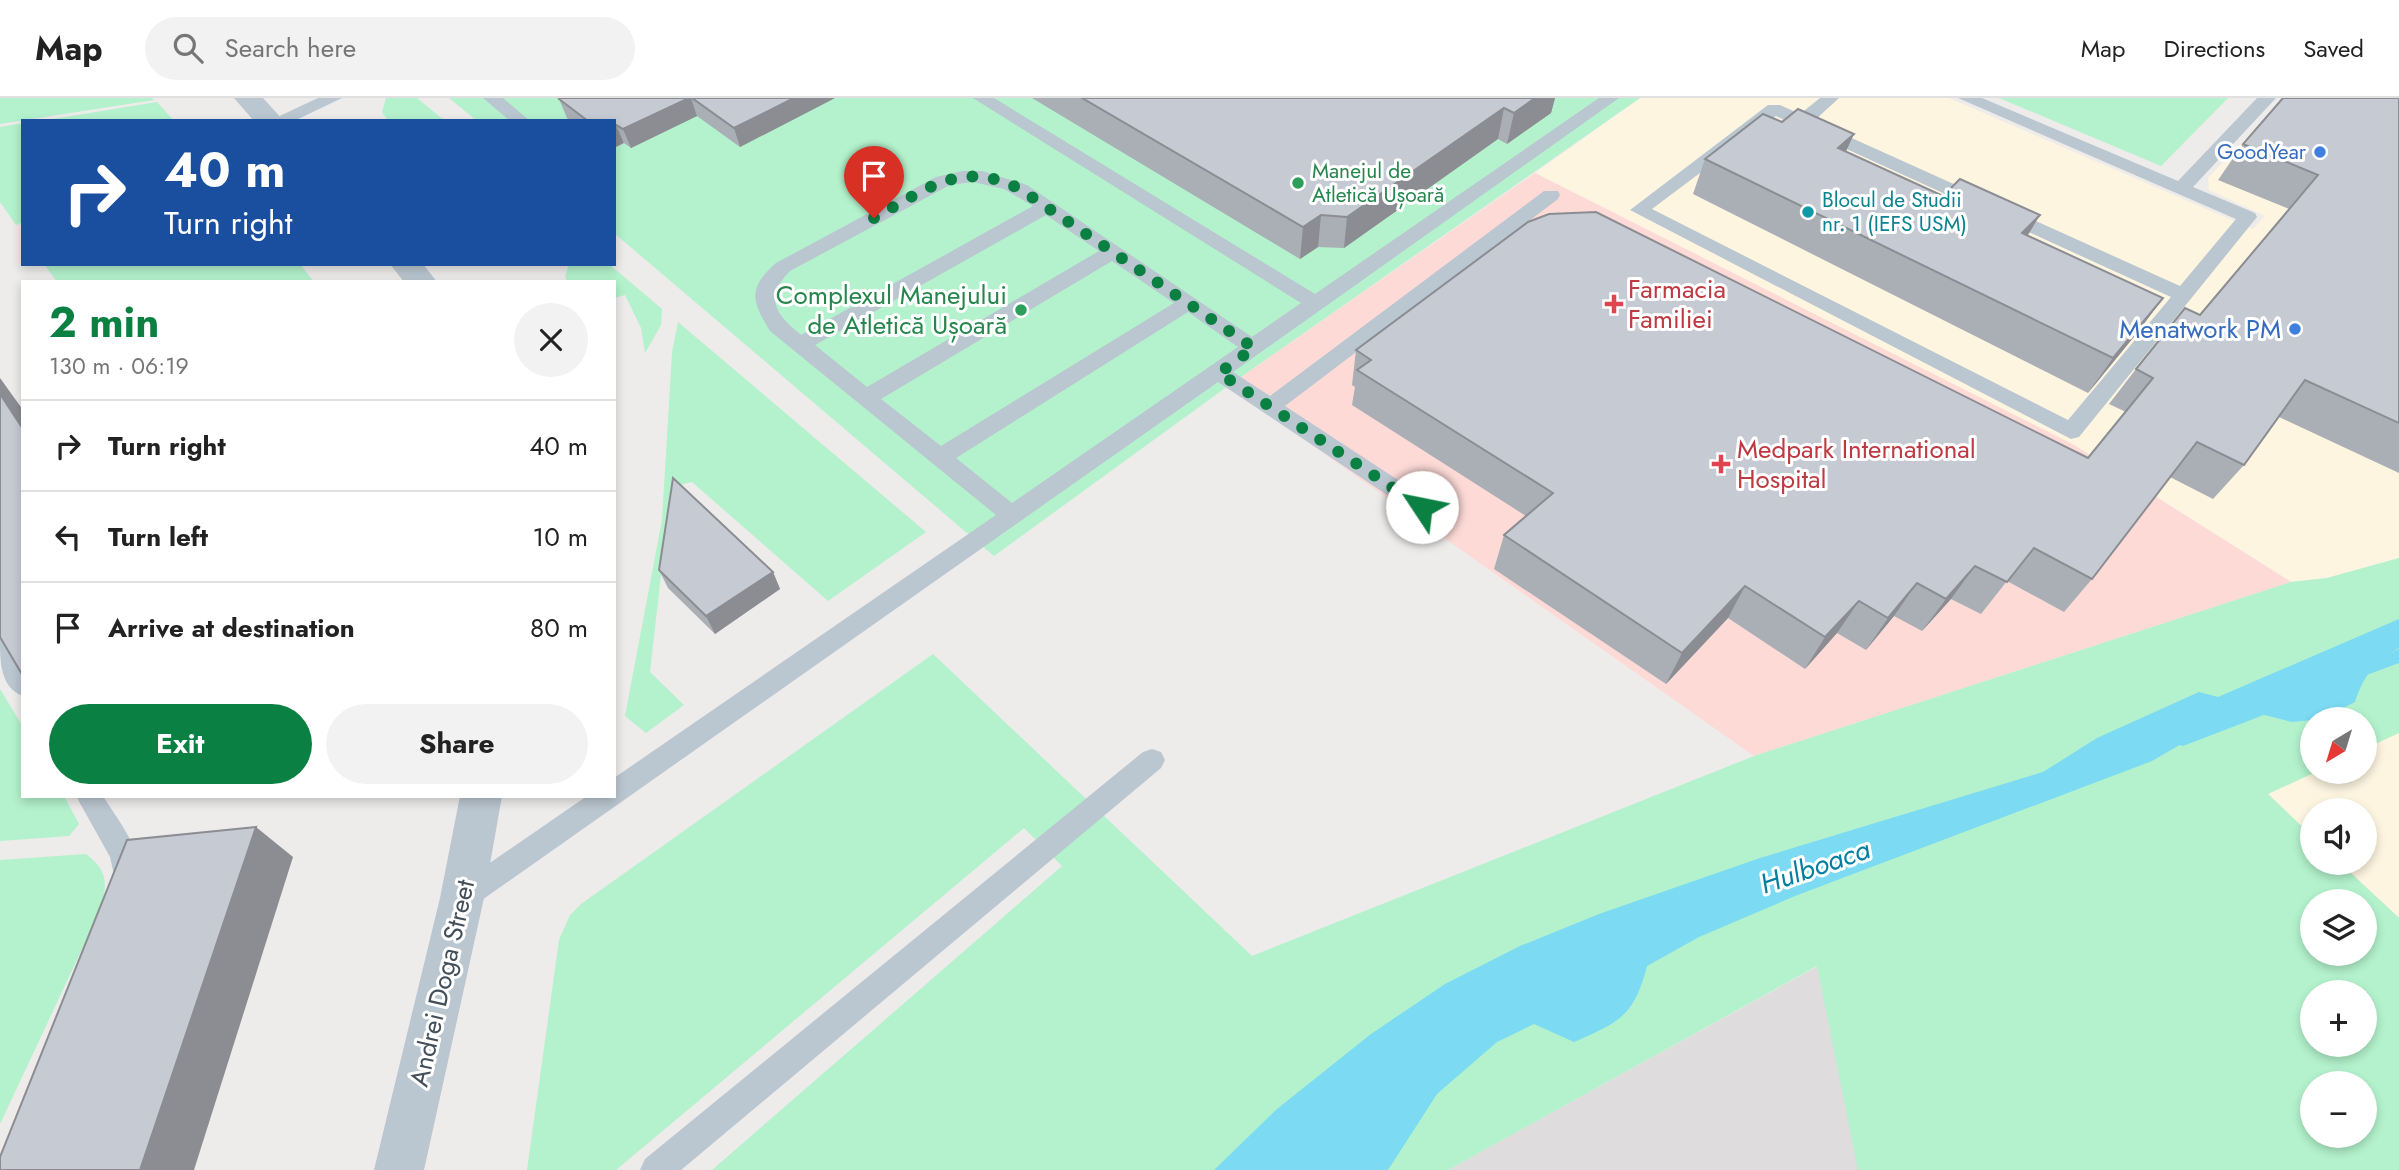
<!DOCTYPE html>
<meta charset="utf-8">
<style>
:root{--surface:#fff;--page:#f2f2f2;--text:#222;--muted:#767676;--line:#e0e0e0;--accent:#0b8043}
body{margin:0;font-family:Jost,sans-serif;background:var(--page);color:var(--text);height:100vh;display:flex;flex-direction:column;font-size:26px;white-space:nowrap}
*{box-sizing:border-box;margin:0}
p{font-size:23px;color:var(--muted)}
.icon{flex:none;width:38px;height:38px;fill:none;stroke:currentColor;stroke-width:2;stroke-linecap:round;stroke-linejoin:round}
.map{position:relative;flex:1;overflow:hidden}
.sheet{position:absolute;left:21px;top:182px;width:595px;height:518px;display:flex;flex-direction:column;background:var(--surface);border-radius:0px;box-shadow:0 4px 10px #0003}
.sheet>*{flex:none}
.banner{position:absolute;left:21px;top:21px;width:595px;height:147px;border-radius:0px;box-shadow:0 4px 10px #0003;background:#1a4fa0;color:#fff;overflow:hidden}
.needle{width:46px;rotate:218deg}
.fabs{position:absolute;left:2300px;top:609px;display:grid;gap:14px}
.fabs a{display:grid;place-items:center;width:77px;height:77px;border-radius:50%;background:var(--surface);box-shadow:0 4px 10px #0003;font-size:35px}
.pin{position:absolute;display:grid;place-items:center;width:60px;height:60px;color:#fff;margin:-72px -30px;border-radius:50% 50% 50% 0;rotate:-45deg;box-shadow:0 0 7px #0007}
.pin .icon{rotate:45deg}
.me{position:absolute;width:77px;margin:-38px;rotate:304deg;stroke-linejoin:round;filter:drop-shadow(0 0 5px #0008)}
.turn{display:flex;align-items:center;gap:24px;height:147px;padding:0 28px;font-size:32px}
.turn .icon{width:91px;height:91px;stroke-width:2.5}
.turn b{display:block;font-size:49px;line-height:60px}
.round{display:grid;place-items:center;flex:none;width:74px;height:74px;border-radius:37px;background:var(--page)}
.headline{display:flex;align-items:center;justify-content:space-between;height:119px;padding:0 28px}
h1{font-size:42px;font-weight:700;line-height:52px;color:var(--accent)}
.button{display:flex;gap:14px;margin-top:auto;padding:14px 28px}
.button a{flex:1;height:80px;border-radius:42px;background:var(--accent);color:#fff;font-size:28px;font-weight:700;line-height:80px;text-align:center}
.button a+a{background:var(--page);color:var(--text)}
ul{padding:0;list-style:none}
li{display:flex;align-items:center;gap:21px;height:91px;padding:0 28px;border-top:2px solid var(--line)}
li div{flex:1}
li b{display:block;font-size:26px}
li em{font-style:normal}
header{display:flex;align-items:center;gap:42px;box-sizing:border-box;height:98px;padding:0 35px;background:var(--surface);border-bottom:2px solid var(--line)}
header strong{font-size:33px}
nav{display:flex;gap:38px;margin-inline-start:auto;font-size:24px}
.search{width:490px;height:63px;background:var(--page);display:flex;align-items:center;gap:18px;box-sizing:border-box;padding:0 24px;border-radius:38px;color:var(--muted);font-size:26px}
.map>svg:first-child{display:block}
</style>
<header>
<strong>Map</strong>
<div class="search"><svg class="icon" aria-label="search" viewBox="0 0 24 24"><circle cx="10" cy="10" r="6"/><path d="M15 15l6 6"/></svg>Search here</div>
<nav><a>Map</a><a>Directions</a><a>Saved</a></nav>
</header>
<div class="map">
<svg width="2399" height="1072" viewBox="0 0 2399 1072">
<rect width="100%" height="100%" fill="#eeebeb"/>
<g fill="#fdf5e0">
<polygon points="1640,0 1949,0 2253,131 2265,118 2209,92 2208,80 2285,0 2399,0 2399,460 2327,480 2291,484 2074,347 1535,75"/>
<polygon points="2399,635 2399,820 2340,765 2364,765 2364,712 2312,712 2312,738 2268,696 2316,674 2364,674 2364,651"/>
</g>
<path fill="#dfdcdd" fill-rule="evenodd" d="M2312 738V765H2340L2399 820V1072H1448L1818 868ZM2312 803H2364V856H2312ZM2312 894H2364V947H2312ZM2312 985H2364V1038H2312Z"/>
<polygon fill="#fddad6" points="1535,75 2074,347 2291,484 1754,658 1228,288"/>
<g fill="#b3f2cc" fill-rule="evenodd">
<polygon points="0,0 152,0 154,2 0,26"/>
<polygon points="386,0 417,0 445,23 388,23 382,14"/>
<polygon points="449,0 1640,0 1228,288 994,458 614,135 614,23 477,23"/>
<polygon points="1999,0 2228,0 2161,68"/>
<polygon points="157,4 174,23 40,23"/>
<polygon points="23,25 23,124 16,127 0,104 0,29"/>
<polygon points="44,166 300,166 314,184 57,184"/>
<polygon points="569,166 609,166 662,211 661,227 645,255 641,230 625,197 614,200 614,184 568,184 565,179"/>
<polygon points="678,224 926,434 828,503 692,384 671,389 650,574 684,607 646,635 625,618 662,422 672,254"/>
<path d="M2399 460V635L2364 651V621H2312V674H2316L2268 696 2312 738V765H2340L2399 820V1072H1858L1817 868 1448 1072H712L1062 768 1024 730 616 1072H527L559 842 570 817 581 806 933 556 1252 858 1754 658 2291 484 2327 480ZM2312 803H2364V856H2312ZM2312 894H2364V947H2312ZM2312 985H2364V1038H2312Z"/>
<polygon points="0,591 23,629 23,698 64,698 79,726 69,738 0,743"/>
<path d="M86 756C111 775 107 790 98 817L0 1026V762Z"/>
</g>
<path fill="#7cdaf3" d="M2399 521V550C2375 562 2363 579 2355 604L2322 621 2292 624 2257 615 2231 617 2152 663 1795 798 1699 839 1647 868C1634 918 1620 924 1574 944L1534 926 1497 944 1437 996 1388 1072H1214L1277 1011 1371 936 1445 886 1520 848 1599 816 1760 760 2043 674 2097 640 2199 594 2218 599Z"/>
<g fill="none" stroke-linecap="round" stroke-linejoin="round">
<g fill="#7cdaf3" fill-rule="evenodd">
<polygon points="2399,551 2399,565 2356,581 2350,579 2347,574 2350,569"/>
<polygon points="2268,600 2274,603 2277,608 2274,613 2183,648 2176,646 2174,640 2176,634"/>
</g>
<g fill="#bac6d0" fill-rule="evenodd">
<polygon points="318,0 342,0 294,23 269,23"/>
<polygon points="483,0 503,0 530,23 510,23"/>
<path d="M973 0H994L1315 196 1599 0H1619L1233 274 1270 298 1544 93H1558L1560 97 1558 101 1285 308 1430 403 1433 409 1430 415 1422 418 1414 415 1218 284 472 809 462 813 452 809 448 800 452 791 587 698H614V680L996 417 770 233C751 202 748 190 776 165L936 79 963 73H982L1027 87 1252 239 1301 205ZM973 84 1004 91 1033 108 801 237C776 217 763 200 790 173L950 87ZM1046 117 1099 153 867 289 815 247ZM1112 163 1174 205 941 348 881 301ZM1188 214 1238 249 1012 405 956 360Z"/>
<path d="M1820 0H1839L1814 23 2180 188 2236 121 1958 0H1982L2178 83 2257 0H2276L2193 89 2255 115 2257 119 2079 339 2071 341 1630 112 1768 7H1780L1800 16ZM1776 18 1796 28 2171 199 2068 322 1652 111Z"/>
<path d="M0 541C24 549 23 577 23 598 0 590 0 562 0 541Z"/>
<polygon points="1152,651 1161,654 1165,662 1161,670 681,1072 640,1072 645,1061 1143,654"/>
<path d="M76 698H103C119 724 152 764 138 795L128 799 118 795 110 759Z"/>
</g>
<g fill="#bac6d0" fill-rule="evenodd">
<polygon points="234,0 263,0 284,23 254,23"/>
<polygon points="390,166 423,166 437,184 404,184"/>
<polygon points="460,698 502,698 484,800 424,1072 374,1072 440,800"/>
</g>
</g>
<g fill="#aaaeb5">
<polygon points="561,0 835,0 740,49 697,18 631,50 624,45 614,23 571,23 567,20 559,1"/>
<polygon points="1032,0 1555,0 1551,15 1507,46 1498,41 1344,150 1318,149 1300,161"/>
<polygon points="2399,0 2399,375 2279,319 2244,367 2213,401 2170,379 2092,481 2064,514 2007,483 1981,516 1951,501 1922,533 1894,518 1866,552 1837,535 1805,571 1728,520 1666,586 1494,471 1504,437 1526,418 1352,307 1355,289 1352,287 1356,252 2088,360 2126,314 2109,306 2136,271 2200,217 2289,111 2218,82 2243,46"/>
<polygon points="1782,24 2028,137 2163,200 2137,235 2088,295 1693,96 1705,61"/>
<polygon points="659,472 773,474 780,491 715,536 668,490"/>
</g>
<g fill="#8b8d93">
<polygon points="689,0 691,0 697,18 631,50 623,31"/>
<polygon points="794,0 835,0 740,49 734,30"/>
<polygon points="1535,0 1555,0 1551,15 1507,46 1514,15"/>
<polygon points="1504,10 1498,41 1344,150 1347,119"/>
<polygon points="616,27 624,45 614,50 614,28"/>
<polygon points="1854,36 1838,71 1838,50"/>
<polygon points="1321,117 1318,149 1300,161 1303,129"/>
<polygon points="2040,117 2019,152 2022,135"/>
<polygon points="2163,200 2137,235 2088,295 2113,260"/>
<polygon points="0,280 23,312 23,331 0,296"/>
<polygon points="1975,468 1951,501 1922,533 1946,501"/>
<polygon points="773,474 780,491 715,536 706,518"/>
<polygon points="1917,485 1894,518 1866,552 1888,520"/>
<polygon points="1745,488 1728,520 1666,586 1682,555"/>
<polygon points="1859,503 1837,535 1805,571 1825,539"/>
<polygon points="256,729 293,759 194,1072 140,1072"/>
</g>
<g fill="#c6cad2" stroke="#8b8d93" stroke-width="2">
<polygon points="561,0 689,0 623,31 616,27 614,28 614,23 588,23 559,1"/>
<polygon points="692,0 794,0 734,30"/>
<polygon points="1082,0 1535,0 1514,15 1504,10 1347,119 1321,117 1303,129"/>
<polygon points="2283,0 2399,0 2399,325 2305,282 2244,367 2197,344 2092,481 2034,450 2007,484 1975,468 1946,501 1917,485 1888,520 1859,503 1825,539 1745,488 1682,555 1504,437 1553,395 1357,272 1371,262 1356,252 1528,124 1549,116 1596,114 2088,360 2153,280 2136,271 2185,210 2200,217 2318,77 2243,46"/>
<polygon points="1798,11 1854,36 1838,50 1943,98 1960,81 2040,117 2022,135 2163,200 2113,260 1705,61 1763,16 1782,24"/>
<polygon points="0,296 23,331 23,578 0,539"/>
<polygon points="673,380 773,474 706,518 659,472"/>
<polygon points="256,729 140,1072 0,1072 0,1059 127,742"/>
</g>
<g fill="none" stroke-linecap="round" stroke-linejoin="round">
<path stroke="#0b8043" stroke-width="12" stroke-dasharray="0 21.6" d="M874 120C927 91 961 61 1020 91L1254 250 1219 275 1422 409"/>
</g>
<g fill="#3f7fe0" stroke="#fff" stroke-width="2.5">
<circle cx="2320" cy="54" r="7"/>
<circle cx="2295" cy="231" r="7"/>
</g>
<g fill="#2e9e5b" stroke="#fff" stroke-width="2.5">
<circle cx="1298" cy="85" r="7"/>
<circle cx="1021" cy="212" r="7"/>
</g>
<circle fill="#0f9aa8" stroke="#fff" stroke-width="2.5" cx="1808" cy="114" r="7"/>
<g fill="#e0444e" stroke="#fff" stroke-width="2.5">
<path d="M1610.5 195.5h7v7h7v7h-7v7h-7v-7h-7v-7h7z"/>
<path d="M1717.5 355.5h7v7h7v7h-7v7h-7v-7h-7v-7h7z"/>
</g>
<g text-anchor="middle" stroke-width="6" stroke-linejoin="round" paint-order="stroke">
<g font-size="21" fill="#366cbe" stroke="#fff" text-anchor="end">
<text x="2306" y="61">GoodYear</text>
</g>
<g font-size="21" fill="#27864d" stroke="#fff" text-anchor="start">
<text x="1312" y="80">Manejul de<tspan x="1312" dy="24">Atletică Ușoară</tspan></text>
</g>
<g font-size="21" fill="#0d838f" stroke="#fff" text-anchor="start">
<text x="1822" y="109">Blocul de Studii<tspan x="1822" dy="24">nr. 1 (IEFS USM)</tspan></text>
</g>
<g font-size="26" fill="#be3a42" stroke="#fff" text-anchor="start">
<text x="1628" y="200">Farmacia<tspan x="1628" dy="30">Familiei</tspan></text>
<text x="1737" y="360">Medpark International<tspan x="1737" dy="30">Hospital</tspan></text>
</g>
<g font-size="26" fill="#27864d" stroke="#fff" text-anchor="end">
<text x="1007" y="206">Complexul Manejului<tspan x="1007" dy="30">de Atletică Ușoară</tspan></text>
</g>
<g font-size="26" fill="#366cbe" stroke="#fff" text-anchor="end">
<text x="2281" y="240">Menatwork PM</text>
</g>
<g font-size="26" fill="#424f5a" stroke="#fff">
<text transform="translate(442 885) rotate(-77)" y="9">Andrei Doga Street</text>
</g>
<g font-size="28" font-style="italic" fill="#027e9f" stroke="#fff">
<text transform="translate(1815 768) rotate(-19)" y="10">Hulboaca</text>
</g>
</g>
</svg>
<div class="fabs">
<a><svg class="needle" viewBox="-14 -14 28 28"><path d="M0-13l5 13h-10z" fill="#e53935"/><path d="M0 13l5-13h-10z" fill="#767676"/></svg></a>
<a><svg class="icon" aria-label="sound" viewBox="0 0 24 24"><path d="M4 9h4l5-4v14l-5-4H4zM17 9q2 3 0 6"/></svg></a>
<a><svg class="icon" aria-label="layers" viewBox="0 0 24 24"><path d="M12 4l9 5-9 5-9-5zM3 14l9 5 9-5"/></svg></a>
<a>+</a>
<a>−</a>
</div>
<div class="pin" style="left:874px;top:120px;background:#d93025"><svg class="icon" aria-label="arrive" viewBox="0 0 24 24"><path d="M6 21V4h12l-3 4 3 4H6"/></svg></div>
<svg class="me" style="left:1422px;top:409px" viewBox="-20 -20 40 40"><circle r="19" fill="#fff"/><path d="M0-13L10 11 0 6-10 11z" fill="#0b8043"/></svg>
<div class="banner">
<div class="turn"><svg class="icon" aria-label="right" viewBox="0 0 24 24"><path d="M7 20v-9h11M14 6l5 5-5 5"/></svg><div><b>40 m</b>Turn right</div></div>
</div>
<section class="sheet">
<div class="headline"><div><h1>2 min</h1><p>130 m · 06:19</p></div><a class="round"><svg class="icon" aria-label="close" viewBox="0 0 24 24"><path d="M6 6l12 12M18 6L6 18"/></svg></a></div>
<ul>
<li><svg class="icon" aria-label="right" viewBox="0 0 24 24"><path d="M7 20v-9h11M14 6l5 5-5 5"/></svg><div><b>Turn right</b></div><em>40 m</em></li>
<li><svg class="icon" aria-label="left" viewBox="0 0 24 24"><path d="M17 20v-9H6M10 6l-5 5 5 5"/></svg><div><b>Turn left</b></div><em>10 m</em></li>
<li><svg class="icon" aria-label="arrive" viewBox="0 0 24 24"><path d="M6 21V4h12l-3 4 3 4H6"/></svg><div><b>Arrive at destination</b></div><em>80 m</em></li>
</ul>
<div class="button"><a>Exit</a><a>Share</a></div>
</section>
</div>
